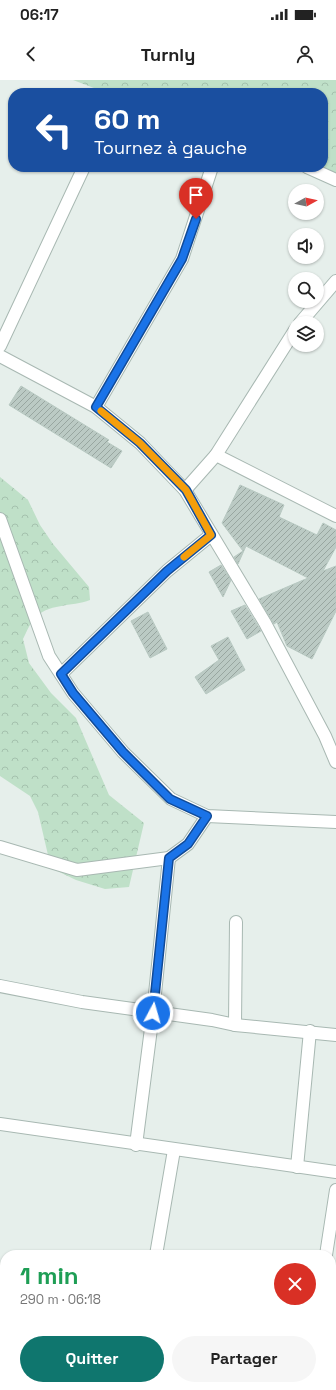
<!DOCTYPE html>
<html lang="fr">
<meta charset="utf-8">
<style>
:root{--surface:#fff;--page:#f6f6f6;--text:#222;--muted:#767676;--accent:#0f766e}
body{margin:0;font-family:"Space Grotesk",sans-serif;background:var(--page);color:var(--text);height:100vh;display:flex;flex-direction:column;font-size:15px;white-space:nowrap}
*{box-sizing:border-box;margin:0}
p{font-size:13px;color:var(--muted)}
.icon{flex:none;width:22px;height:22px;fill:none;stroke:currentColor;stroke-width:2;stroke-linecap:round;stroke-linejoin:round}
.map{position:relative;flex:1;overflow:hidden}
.sheet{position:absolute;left:0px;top:1170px;width:336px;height:140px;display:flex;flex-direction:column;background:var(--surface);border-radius:16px 16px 0 0;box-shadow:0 1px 3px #0004}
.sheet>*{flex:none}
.top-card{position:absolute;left:8px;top:8px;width:320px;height:84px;border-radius:16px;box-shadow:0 1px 3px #0004;background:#1a4fa0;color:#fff;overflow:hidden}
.needle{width:26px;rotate:82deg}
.fabs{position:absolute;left:288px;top:104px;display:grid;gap:8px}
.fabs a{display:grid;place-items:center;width:36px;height:36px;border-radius:50%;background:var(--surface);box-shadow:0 1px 3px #0004;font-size:20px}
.pin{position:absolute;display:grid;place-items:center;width:34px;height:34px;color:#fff;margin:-41px -17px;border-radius:50% 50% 50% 0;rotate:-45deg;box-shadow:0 0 4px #0007}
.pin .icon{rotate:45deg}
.me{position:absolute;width:44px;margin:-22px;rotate:6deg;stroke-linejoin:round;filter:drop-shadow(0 0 3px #0008)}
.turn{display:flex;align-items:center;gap:14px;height:84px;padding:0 20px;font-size:18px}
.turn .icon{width:52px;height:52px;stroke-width:2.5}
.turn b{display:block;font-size:28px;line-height:34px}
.round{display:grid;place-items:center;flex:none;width:42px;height:42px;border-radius:21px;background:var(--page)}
.overview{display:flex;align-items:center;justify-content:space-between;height:68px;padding:0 20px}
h1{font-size:24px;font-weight:800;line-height:30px;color:#1e9e55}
.cta{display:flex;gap:8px;margin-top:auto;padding:8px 20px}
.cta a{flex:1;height:46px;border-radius:24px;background:var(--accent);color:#fff;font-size:16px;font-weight:800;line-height:46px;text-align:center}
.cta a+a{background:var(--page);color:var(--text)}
.status{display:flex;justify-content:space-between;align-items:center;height:28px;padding:0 20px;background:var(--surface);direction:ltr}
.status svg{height:11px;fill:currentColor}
header{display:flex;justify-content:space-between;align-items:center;height:52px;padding:0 20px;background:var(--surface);font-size:18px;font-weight:800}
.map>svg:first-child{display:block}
</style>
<div class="status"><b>06:17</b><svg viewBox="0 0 49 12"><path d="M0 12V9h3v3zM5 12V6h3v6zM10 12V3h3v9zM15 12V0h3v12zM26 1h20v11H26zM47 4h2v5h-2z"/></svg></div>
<header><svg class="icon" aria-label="back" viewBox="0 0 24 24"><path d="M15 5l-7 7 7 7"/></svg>Turnly<svg class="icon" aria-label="person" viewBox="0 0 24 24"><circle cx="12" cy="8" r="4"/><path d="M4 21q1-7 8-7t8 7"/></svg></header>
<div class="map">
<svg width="336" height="1310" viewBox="0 0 336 1310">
<defs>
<pattern id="forest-crowns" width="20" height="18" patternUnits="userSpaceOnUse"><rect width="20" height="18" fill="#bfe0c8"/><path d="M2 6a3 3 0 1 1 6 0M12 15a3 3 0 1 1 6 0" fill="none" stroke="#a4c1ad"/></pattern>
<pattern id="building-hatch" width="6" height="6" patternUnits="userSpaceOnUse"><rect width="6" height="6" fill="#bbcac4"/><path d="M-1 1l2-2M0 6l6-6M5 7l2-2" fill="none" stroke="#98a6a0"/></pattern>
</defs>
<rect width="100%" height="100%" fill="#e6efeb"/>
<g fill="url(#forest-crowns)">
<polygon points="73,0 336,0 336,93 321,87 323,87 323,13 107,13"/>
<path d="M0 397 28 420 40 445 53 464 89 507 90 520C72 527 47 523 34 539 29 545 26 553 23 559L29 583 51 613 76 638 109 715 144 743 129 807 105 809 76 800 51 788 38 732 30 716 0 696Z"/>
</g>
<g fill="url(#building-hatch)" stroke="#b8c9c2">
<polygon points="21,306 109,360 107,362 122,371 111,388 9,325"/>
<polygon points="240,405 284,425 279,437 317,455 323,443 336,450 336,467 323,491 336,486 336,531 312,579 287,566 277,542 274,544 259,519 308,498 246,466 238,484 234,477 243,471 222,443"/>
<polygon points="221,485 231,500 223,517 209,492"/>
<polygon points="245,525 261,551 247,559 231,531"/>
<polygon points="148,532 167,569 150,578 131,541"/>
<polygon points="228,557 245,590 206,614 195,597 219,580 211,566"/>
</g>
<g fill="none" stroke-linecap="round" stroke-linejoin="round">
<g stroke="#a8b8b2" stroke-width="14">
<g id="minor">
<polyline points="307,87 336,100"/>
<polyline points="300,243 336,201"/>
<polyline points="0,266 84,87"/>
<polyline points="0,276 96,327 140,363 185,410 265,543 325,656 336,682"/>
<polyline points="96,327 182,179 212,87"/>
<polyline points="216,375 336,436"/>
<polyline points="185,410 216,375 295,250"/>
<polyline points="0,439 49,576 73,613 123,672 171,719 207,736 336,742"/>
<polyline points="61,594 167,491 211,455"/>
<polyline points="0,767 77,790 169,778 188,764 207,736"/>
<polyline points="0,906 82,922 212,940 235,945 336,955"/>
<polyline points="235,945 236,842"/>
<polyline points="0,1044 336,1092"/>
<polyline points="136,1065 153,933 169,778"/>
<polyline points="297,1087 310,951"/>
<polyline points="156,1175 174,1070"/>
<polyline points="326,1175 336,1110"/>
<polyline points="0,1194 5,1195"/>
<polyline points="145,1305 145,1307 159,1305"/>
<polyline points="300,1305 307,1306"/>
<polyline points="21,1310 23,1305"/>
<polyline points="86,1310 145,1307"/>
</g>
</g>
<use href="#minor" stroke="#fff" stroke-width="12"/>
</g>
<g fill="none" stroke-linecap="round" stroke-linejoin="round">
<g stroke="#114b97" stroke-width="10">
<polyline id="route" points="153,933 169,778 188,764 207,736 170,719 123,672 73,613 61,594 167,491 211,455 186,410 140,363 96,327 182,179 196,139"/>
</g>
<use href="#route" stroke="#1a73e8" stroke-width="7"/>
<polyline stroke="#f59e0b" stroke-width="7" points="101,331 140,363 186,410 211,455 184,477"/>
</g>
</svg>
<div class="fabs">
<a><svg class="needle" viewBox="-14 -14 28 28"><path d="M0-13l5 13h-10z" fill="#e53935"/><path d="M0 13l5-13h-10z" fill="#767676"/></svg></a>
<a><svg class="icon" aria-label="sound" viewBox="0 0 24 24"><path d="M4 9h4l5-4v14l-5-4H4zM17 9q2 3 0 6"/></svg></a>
<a><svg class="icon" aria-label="search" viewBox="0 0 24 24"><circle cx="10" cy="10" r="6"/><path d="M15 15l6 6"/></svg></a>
<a><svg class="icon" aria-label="layers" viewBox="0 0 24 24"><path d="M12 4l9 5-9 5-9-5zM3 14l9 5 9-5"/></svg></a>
</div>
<div class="pin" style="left:196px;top:139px;background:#d93025"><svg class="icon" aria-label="arrive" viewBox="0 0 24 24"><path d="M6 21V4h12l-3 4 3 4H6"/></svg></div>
<svg class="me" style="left:153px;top:933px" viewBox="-20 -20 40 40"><circle r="17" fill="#1a73e8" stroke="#fff" stroke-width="3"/><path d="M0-11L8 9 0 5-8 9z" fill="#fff"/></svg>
<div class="top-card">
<div class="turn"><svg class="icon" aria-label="left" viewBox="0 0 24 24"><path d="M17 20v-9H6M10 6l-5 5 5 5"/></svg><div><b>60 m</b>Tournez à gauche</div></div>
</div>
<section class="sheet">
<div class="overview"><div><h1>1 min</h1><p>290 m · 06:18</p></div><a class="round" style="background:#d93025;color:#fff"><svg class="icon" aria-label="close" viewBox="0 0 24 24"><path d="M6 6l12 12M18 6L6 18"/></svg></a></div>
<div class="cta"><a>Quitter</a><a>Partager</a></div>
</section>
</div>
